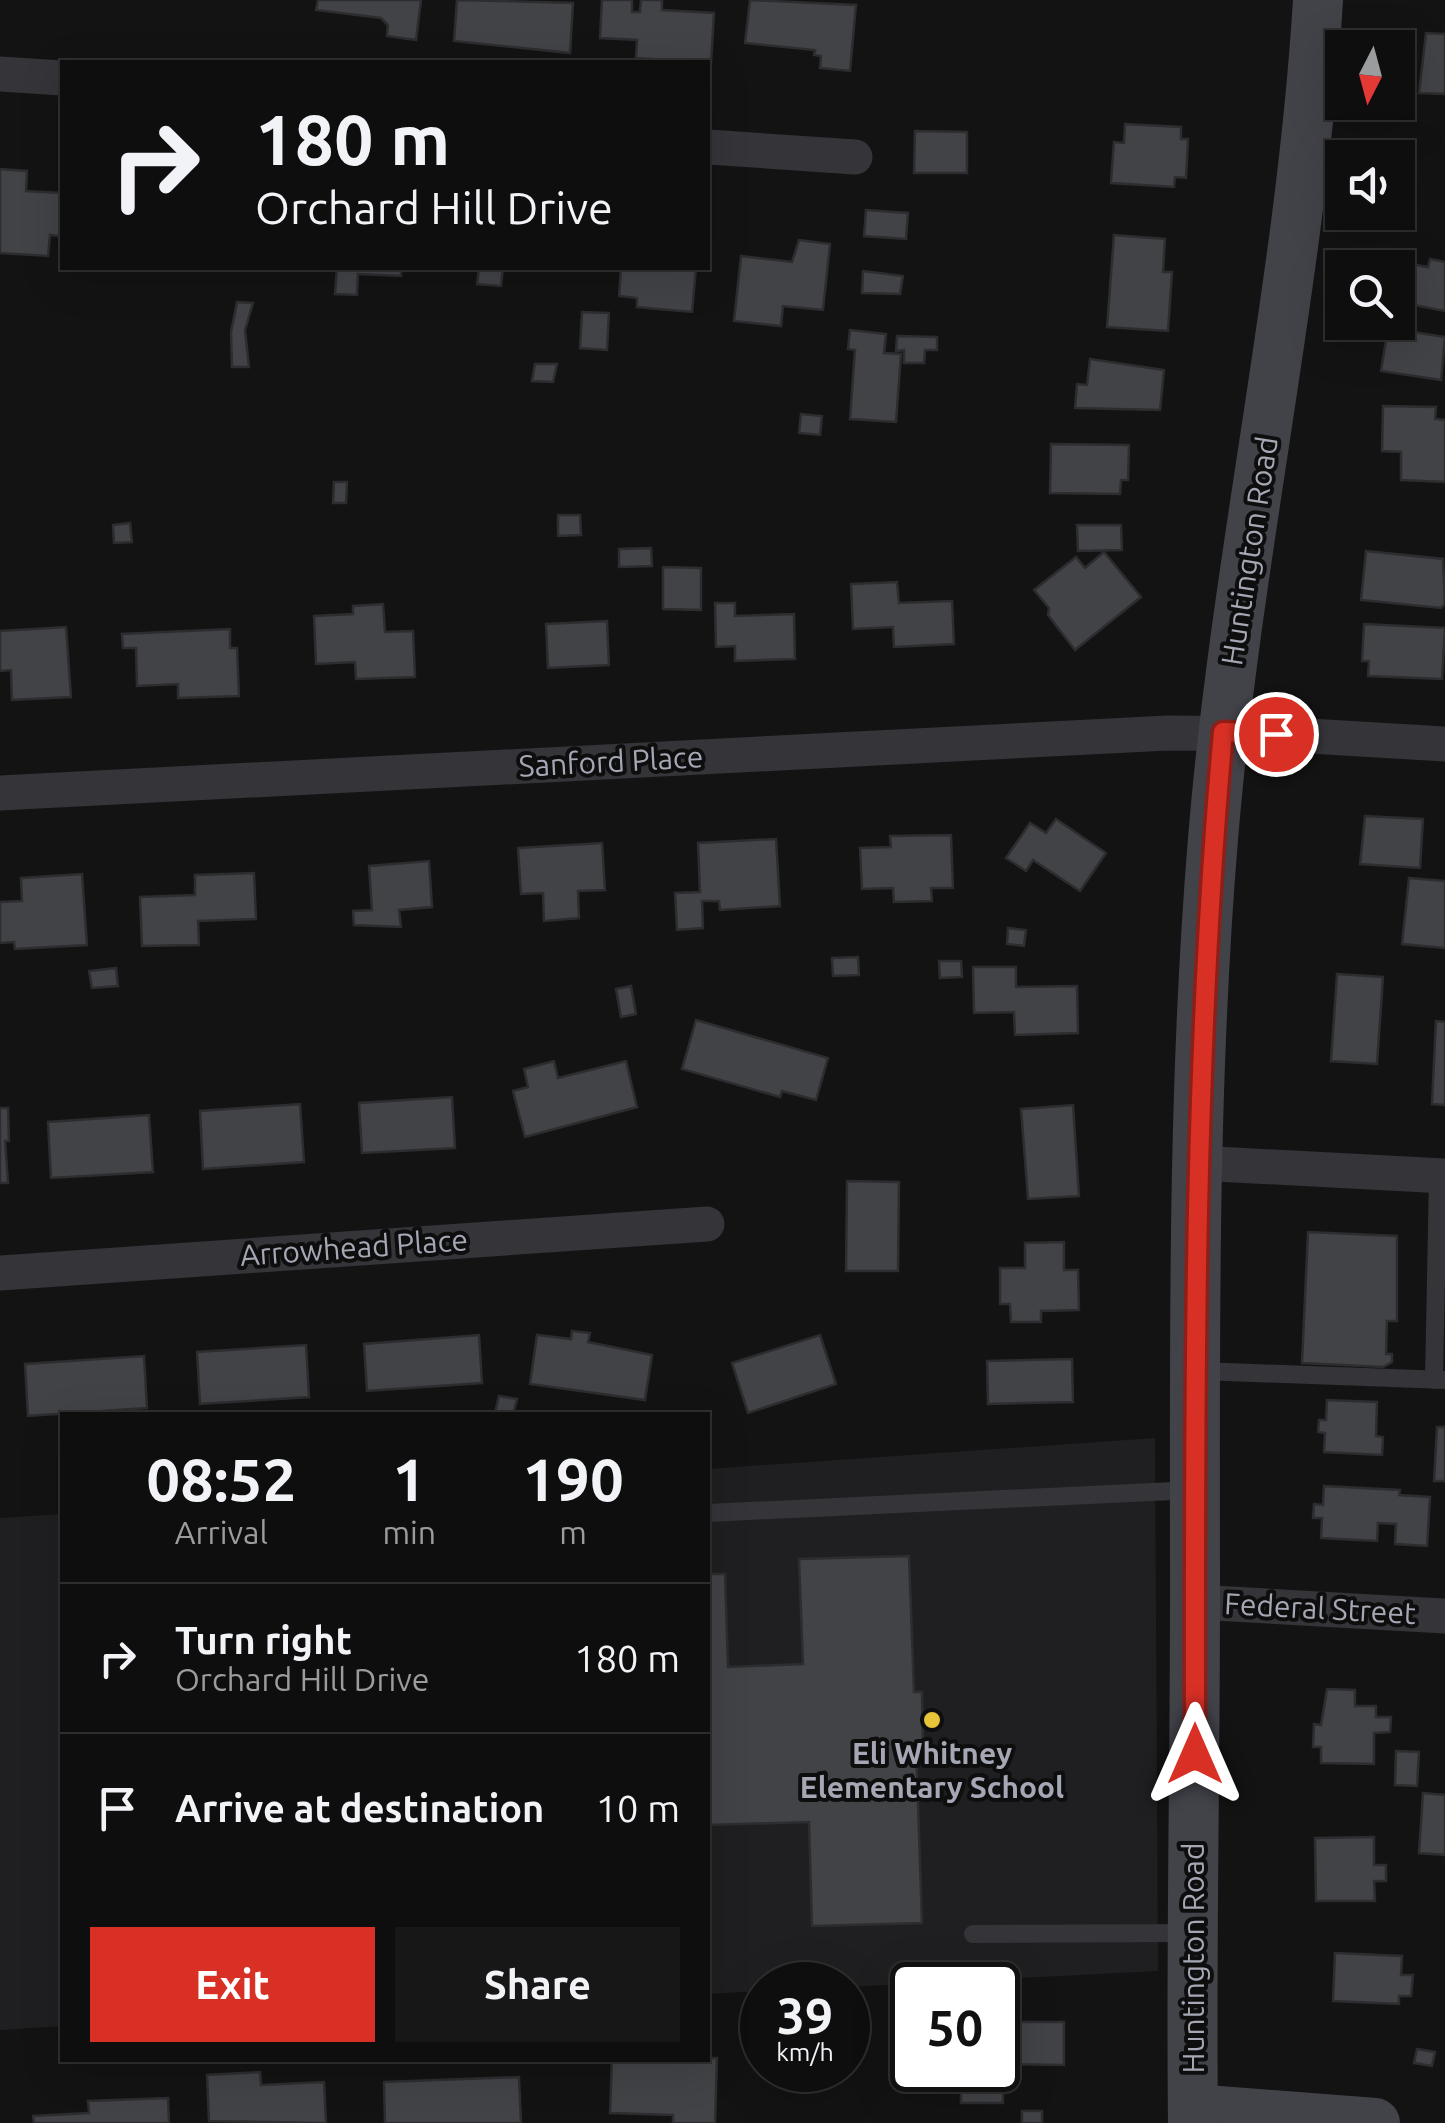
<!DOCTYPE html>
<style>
:root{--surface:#0e0e0f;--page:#171718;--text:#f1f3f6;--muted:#9b9c9e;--line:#2e2e2f;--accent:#d93025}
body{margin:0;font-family:Ubuntu,sans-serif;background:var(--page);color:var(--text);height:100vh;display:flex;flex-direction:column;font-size:38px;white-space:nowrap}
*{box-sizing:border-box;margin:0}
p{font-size:32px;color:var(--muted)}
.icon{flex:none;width:55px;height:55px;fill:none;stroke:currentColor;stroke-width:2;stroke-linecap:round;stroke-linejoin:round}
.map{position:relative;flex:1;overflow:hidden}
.drawer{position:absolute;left:60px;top:1412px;width:650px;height:650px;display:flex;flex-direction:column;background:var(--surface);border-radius:0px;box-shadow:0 10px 40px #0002,0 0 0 2px var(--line)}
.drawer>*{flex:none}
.banner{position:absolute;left:60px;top:60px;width:650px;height:210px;border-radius:0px;box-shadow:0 10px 40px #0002,0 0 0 2px var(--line);background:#0e0e0f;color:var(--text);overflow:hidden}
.needle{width:65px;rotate:186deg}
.fabs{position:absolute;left:1325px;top:30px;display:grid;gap:20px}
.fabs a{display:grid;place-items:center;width:90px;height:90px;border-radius:0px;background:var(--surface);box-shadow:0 10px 40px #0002,0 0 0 2px var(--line);font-size:50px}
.speed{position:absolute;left:740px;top:1962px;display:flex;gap:20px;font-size:50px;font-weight:700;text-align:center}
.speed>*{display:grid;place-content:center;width:130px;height:130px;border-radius:50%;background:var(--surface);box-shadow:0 10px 40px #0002,0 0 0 2px var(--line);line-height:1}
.speed small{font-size:25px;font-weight:400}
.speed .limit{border:5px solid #111;border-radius:15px;background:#fff;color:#111}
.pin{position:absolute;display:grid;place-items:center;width:85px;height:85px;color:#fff;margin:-42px;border:5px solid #fff;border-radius:50%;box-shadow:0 2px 10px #0007}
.me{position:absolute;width:110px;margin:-55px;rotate:0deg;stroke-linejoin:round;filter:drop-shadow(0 0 8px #0008)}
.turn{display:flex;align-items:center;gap:35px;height:210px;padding:0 30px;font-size:45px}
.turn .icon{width:130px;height:130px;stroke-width:2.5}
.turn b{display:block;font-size:70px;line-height:85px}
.eta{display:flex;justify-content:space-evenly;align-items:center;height:170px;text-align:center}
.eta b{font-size:60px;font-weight:700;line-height:70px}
.primary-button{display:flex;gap:20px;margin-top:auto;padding:20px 30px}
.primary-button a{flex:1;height:115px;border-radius:0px;background:var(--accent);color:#fff;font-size:40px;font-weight:700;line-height:115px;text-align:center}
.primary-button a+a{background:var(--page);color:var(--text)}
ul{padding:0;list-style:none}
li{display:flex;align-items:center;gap:30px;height:150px;padding:0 30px;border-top:2px solid var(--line)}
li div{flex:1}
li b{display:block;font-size:38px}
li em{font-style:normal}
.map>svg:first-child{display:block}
</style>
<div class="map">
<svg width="1445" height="2123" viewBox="0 0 1445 2123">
<rect width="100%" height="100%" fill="#131314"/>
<g fill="#1f1f21">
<polygon points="1155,1438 1158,1971 848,1987 762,1985 762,1991 708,1994 708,1469"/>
<polygon points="62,1514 62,2026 0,2030 0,1518"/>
</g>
<g fill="#424347" stroke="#2d2d30" stroke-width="2.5">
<polygon points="318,0 421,0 416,40 387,36 388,25 381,18 316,10"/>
<polygon points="457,0 573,3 570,53 454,41"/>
<polygon points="602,0 632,0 632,12 640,12 641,0 662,0 662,10 714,13 711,63 636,58 637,40 600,38"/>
<polygon points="750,0 856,5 850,71 820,68 821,56 814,55 815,50 745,43"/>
<polygon points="1426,33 1445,34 1445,94 1419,93"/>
<polygon points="1125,124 1181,127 1181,139 1188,139 1186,178 1175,177 1174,187 1111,183 1114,142 1124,143"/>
<polygon points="915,131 967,132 967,173 914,173"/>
<polygon points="0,169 27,171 26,191 61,193 59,236 50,235 48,256 0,253"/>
<polygon points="866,210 908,213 906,239 864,236"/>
<polygon points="1114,235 1165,239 1163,272 1172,272 1168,331 1107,327"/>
<polygon points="799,240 830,244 823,310 783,306 781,326 734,321 741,256 792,262"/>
<polygon points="1430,259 1445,262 1445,311 1398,302 1398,268 1392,268 1393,261 1428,267"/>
<polygon points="337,268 401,268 401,276 358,274 357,295 335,294"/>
<polygon points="479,268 503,268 501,286 477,284"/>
<polygon points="621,268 696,268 692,312 637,307 637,298 619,296"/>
<polygon points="863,271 903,276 900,294 862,293"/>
<polygon points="237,302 253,303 245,330 249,367 232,367 231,332"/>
<polygon points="582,312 609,313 607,350 580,348"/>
<polygon points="1388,328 1445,337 1441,380 1381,371"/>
<polygon points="850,330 886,334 884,353 901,354 896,422 850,419 855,350 848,349"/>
<polygon points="897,336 937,337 937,350 925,350 924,363 904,363 904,350 896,351"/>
<polygon points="1090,359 1164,370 1160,410 1075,408 1077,384 1087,385"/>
<polygon points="535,364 557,364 553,382 532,381"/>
<polygon points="1383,406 1436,407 1435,419 1445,420 1445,482 1401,480 1401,452 1382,451"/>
<polygon points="801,414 822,416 820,435 799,433"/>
<polygon points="1051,444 1129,445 1128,480 1121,480 1120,494 1050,493"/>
<polygon points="334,482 347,482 346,503 333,503"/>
<polygon points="558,515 580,515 581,535 558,536"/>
<polygon points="130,523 132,542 114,543 113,525"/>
<polygon points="1077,525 1121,525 1122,550 1078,551"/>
<polygon points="651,548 652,566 619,567 619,549"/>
<polygon points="1366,551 1443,559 1445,604 1441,608 1361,600"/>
<polygon points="1104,552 1141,597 1075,650 1048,615 1049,608 1034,590 1076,557 1085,568"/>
<polygon points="663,567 701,568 701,610 663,609"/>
<polygon points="897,582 899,603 952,601 954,644 894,647 893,627 853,629 851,584"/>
<polygon points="715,603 735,603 735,616 794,614 795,659 735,661 735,646 716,647"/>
<polygon points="383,604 385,632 413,631 415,677 356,679 355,662 316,664 314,616 353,614 353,606"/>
<polygon points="607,621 609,665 548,668 546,624"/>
<polygon points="1364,624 1445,628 1442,679 1368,676 1369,661 1362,661"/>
<polygon points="66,627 71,697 12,700 11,670 0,671 0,631"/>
<polygon points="230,629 230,648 237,648 239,696 178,698 178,684 137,686 136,648 123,648 122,634"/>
<polygon points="1365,816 1423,819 1420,868 1360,864"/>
<polygon points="1056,819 1106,853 1080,891 1033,860 1026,871 1006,858 1030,823 1046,833"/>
<polygon points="951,835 953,888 931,888 932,901 894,902 893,888 862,889 860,848 891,847 890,836"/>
<polygon points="776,839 780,906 720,910 719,901 702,901 703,928 677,930 675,893 700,892 698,843"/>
<polygon points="602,843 605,890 578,891 579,918 544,921 543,893 521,894 518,848"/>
<polygon points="429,861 432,907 399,910 401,927 354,925 353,911 372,910 369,866"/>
<polygon points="254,873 256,919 198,921 199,945 142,946 140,897 195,895 195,875"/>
<polygon points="82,874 87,945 15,949 14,942 0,943 0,902 22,901 21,878"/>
<polygon points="1409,878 1445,881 1445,948 1402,944"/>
<polygon points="1008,928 1026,930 1024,946 1007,944"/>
<polygon points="858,957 859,975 833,976 832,958"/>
<polygon points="939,961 961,961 962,977 940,978"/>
<polygon points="973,967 1016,967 1016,987 1077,986 1078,1033 1015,1035 1014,1012 974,1013"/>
<polygon points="116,968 118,986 92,988 89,971"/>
<polygon points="1337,974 1383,977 1377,1064 1331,1061"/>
<polygon points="631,986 636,1014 621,1017 616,989"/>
<polygon points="696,1020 828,1058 816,1100 782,1091 780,1097 682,1069"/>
<polygon points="1436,1021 1445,1022 1445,1105 1432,1104"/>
<polygon points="554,1061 558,1078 626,1061 637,1107 525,1137 513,1091 528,1087 524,1069"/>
<polygon points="452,1097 455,1148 362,1153 359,1103"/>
<polygon points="300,1104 304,1162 203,1169 200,1111"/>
<polygon points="1073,1105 1079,1196 1028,1199 1021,1109"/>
<polygon points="0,1108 8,1108 9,1141 5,1141 8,1183 0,1183"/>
<polygon points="149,1115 153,1172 51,1178 48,1122"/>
<polygon points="847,1181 899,1182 898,1271 846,1271"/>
<polygon points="1308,1232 1397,1236 1397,1321 1387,1321 1386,1354 1392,1354 1392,1362 1383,1367 1302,1363"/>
<polygon points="1064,1242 1064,1270 1078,1270 1079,1310 1041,1311 1041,1322 1011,1322 1010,1304 1000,1304 1000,1268 1025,1268 1025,1243"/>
<polygon points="572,1331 590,1333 588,1342 652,1355 645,1400 530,1384 537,1335 571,1339"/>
<polygon points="479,1335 482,1383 367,1391 364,1344"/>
<polygon points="820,1335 836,1384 748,1413 732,1363"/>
<polygon points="306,1345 309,1397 200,1404 197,1352"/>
<polygon points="144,1356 147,1408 28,1416 25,1364"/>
<polygon points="1072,1359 1073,1402 988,1404 987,1361"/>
<polygon points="499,1396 517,1399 513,1415 495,1413"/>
<polygon points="1327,1400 1377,1402 1376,1436 1383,1437 1382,1455 1324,1452 1325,1433 1318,1432 1319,1420 1326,1420"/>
<polygon points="1437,1427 1445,1427 1445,1481 1434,1481"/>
<polygon points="1324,1486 1400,1490 1399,1495 1430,1497 1427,1546 1395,1544 1396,1524 1378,1523 1377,1541 1321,1538 1322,1518 1313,1518 1314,1504 1323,1505"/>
<polygon points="909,1556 914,1692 922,1692 923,1742 916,1743 922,1923 812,1926 809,1822 708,1825 708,1574 725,1574 728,1667 803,1664 799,1559"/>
<polygon points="1327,1689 1355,1690 1355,1706 1376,1706 1376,1717 1391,1717 1390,1732 1374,1733 1374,1764 1321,1763 1321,1747 1313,1747 1314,1724 1321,1725"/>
<polygon points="1396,1751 1419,1752 1417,1786 1395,1785"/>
<polygon points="1423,1793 1445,1795 1445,1855 1419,1853"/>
<polygon points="1374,1837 1374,1865 1386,1865 1386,1881 1374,1881 1375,1901 1316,1901 1315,1838"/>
<polygon points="1335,1953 1402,1956 1401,1975 1413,1975 1411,1996 1399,1996 1399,2004 1333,2001"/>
<polygon points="998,2022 1064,2022 1064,2065 998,2064"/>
<polygon points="1417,2049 1435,2052 1432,2066 1414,2063"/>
<polygon points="708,2058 717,2058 715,2123 673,2123 673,2115 610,2113 612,2060"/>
<polygon points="933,2070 983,2070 983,2080 1003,2080 1003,2103 961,2103 961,2081 945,2081 945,2075 933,2075"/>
<polygon points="260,2072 261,2085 324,2082 326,2123 209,2121 207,2075"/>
<polygon points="519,2077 521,2123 385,2123 384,2082"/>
<polygon points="168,2098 169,2123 34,2123 33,2116 89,2113 88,2101"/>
<rect x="1022" y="2111" width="20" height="12"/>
</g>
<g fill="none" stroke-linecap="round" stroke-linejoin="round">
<g stroke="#343439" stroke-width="18">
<polyline points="1200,1371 1445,1380"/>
<polyline points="1434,1380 1438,1175"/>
<polyline points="708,1513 1194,1490"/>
<polyline points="973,1934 1192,1933"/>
</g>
<g stroke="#343439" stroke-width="35">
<polyline points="0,74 62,78"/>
<polyline points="708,147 855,157"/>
<polyline points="0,793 1168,733 1276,734 1445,744"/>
<polyline points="1197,1163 1445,1176"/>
<polyline points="0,1273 707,1224"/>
<polyline points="1195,1602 1445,1616"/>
</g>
<g stroke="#424349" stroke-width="50">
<polyline points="1193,2109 1375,2123"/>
<path d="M1193 2123C1191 1948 1195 1773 1195 1598 1195 1345 1192 1092 1213 839 1236 558 1301 282 1318 0"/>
</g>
</g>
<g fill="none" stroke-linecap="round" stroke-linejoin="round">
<g stroke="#8d1f18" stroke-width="25">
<path id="route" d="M1195 1754C1195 1412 1192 1072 1223 732L1276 734"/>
</g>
<use href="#route" stroke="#d93025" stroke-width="18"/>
</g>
<circle fill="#e6c339" stroke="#0e0e0f" stroke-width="4" cx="932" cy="1720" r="10"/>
<g text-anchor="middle" stroke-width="8" stroke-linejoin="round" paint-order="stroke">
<g font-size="30" fill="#a5a8b4" stroke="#0e0e0f">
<text transform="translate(1250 551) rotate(-81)" y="10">Huntington Road</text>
<text transform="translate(611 762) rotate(-3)" y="10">Sanford Place</text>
<text transform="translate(354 1248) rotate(-4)" y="10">Arrowhead Place</text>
<text transform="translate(1320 1609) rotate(3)" y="10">Federal Street</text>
<text transform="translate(1194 1958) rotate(-90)" y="10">Huntington Road</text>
</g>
<g font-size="30" font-weight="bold" fill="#a5a8b4" stroke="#0e0e0f">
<text x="932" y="1764">Eli Whitney<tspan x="932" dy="34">Elementary School</tspan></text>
</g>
</g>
</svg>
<div class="fabs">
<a><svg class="needle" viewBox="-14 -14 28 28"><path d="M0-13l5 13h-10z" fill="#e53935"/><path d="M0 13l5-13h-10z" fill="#9b9c9e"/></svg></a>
<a><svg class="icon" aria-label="sound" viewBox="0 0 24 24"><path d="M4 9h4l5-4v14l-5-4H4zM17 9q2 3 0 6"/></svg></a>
<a><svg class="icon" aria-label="search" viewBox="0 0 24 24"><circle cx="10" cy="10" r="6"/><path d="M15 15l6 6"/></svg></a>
</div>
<div class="speed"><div>39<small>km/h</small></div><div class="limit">50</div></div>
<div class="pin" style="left:1276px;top:734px;background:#d93025"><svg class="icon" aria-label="arrive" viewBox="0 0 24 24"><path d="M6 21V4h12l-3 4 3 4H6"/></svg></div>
<svg class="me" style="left:1195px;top:1754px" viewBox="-20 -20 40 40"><path d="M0-17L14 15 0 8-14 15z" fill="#d93025" stroke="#fff" stroke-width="4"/></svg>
<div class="banner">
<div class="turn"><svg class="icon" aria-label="right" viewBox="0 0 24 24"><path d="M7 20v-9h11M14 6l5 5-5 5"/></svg><div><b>180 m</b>Orchard Hill Drive</div></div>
</div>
<section class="drawer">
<div class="eta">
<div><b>08:52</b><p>Arrival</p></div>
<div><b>1</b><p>min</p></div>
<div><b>190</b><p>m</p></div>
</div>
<ul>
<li><svg class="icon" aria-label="right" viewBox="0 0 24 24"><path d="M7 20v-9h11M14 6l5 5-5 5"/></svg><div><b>Turn right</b><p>Orchard Hill Drive</p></div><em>180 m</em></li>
<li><svg class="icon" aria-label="arrive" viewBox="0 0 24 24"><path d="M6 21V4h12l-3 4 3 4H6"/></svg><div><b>Arrive at destination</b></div><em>10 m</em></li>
</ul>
<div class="primary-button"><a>Exit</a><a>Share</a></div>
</section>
</div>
